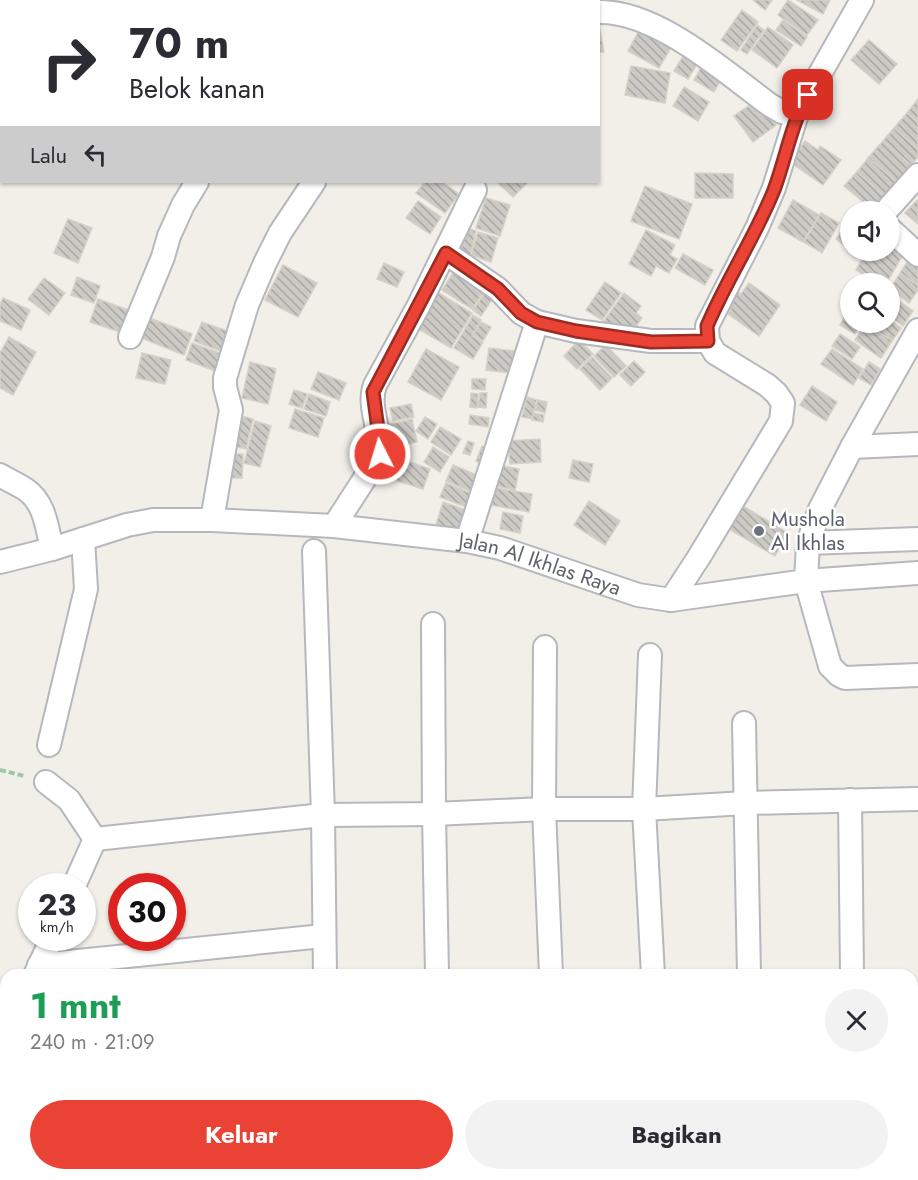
<!DOCTYPE html>
<html lang="id">
<meta charset="utf-8">
<style>
:root{--surface:#fff;--page:#f2f2f3;--text:#2b2b33;--muted:#7c7c81;--accent:#ea4335}
body{margin:0;font-family:Jost,sans-serif;background:var(--page);color:var(--text);height:100vh;display:flex;flex-direction:column;font-size:22px;white-space:nowrap}
*{box-sizing:border-box;margin:0}
p{font-size:20px;color:var(--muted)}
.icon{flex:none;width:33px;height:33px;fill:none;stroke:currentColor;stroke-width:2;stroke-linecap:round;stroke-linejoin:round}
.map{position:relative;flex:1;overflow:hidden}
.sheet{position:absolute;left:0px;top:969px;width:918px;height:212px;display:flex;flex-direction:column;background:var(--surface);border-radius:18px 18px 0 0;box-shadow:0 2px 4px #0004}
.sheet>*{flex:none}
.guide{position:absolute;left:0px;top:0px;width:600px;height:183px;box-shadow:0 2px 4px #0004;background:#fff;color:var(--text);overflow:hidden}
.fabs{position:absolute;left:840px;top:201px;display:grid;gap:12px}
.fabs a{display:grid;place-items:center;width:60px;height:60px;border-radius:50%;background:var(--surface);box-shadow:0 2px 4px #0004;font-size:30px}
.speed{position:absolute;left:18px;top:873px;display:flex;gap:12px;font-size:30px;font-weight:700;text-align:center}
.speed>*{display:grid;place-content:center;width:78px;height:78px;border-radius:50%;background:var(--surface);box-shadow:0 2px 4px #0004;line-height:1}
.speed small{font-size:15px;font-weight:400}
.speed .limit{border:9px solid #d22;background:#fff;color:#111}
.pin{position:absolute;display:grid;place-items:center;width:51px;height:51px;color:#fff;margin:-26px;border-radius:12px;box-shadow:0 3px 9px #0006}
.me{position:absolute;width:66px;margin:-33px;rotate:355deg;stroke-linejoin:round;filter:drop-shadow(0 0 4px #0008)}
.turn{display:flex;align-items:center;gap:21px;height:126px;padding:0 30px;font-size:27px}
.turn .icon{width:78px;height:78px;stroke-width:2.5}
.turn b{display:block;font-size:42px;line-height:51px}
.then{display:flex;align-items:center;height:57px;padding:0 30px;background:#0003;gap:12px;font-size:22px}
.round{display:grid;place-items:center;flex:none;width:63px;height:63px;border-radius:32px;background:var(--page)}
.summary{display:flex;align-items:center;justify-content:space-between;height:102px;padding:0 30px}
h1{font-size:36px;font-weight:700;line-height:45px;color:#1e9e55}
.primary-button{display:flex;gap:12px;margin-top:auto;padding:12px 30px}
.primary-button a{flex:1;height:69px;border-radius:36px;background:var(--accent);color:#fff;font-size:24px;font-weight:700;line-height:69px;text-align:center}
.primary-button a+a{background:var(--page);color:var(--text)}
.map>svg:first-child{display:block}
</style>
<div class="map">
<svg width="918" height="1180" viewBox="0 0 918 1180">
<defs>
<pattern id="building-back-hatch" width="6" height="6" patternUnits="userSpaceOnUse" patternTransform="scale(1.5)"><rect width="6" height="6" fill="#cccac5"/><path d="M-1 5l2 2M0 0l6 6M5-1l2 2" fill="none" stroke="#a9a8a4"/></pattern>
</defs>
<rect width="100%" height="100%" fill="#f1efe8"/>
<g fill="url(#building-back-hatch)" stroke="#d6d1c6" stroke-width="1.5">
<polygon points="753,0 772,0 765,10"/>
<polygon points="788,0 818,20 807,35 778,15"/>
<polygon points="797,0 830,0 823,14"/>
<polygon points="742,10 758,22 737,51 721,40"/>
<polygon points="598,20 604,52 598,52"/>
<polygon points="783,20 807,37 801,46 776,30"/>
<polygon points="757,25 764,30 747,54 741,50"/>
<polygon points="641,27 673,44 659,68 628,51"/>
<polygon points="768,27 793,45 777,68 752,50"/>
<polygon points="869,40 897,64 879,84 851,60"/>
<polygon points="685,53 699,61 688,79 674,71"/>
<polygon points="703,64 723,76 714,92 694,80"/>
<polygon points="631,66 670,73 665,103 625,95"/>
<polygon points="684,87 709,102 698,121 673,106"/>
<polygon points="918,99 918,122 907,113"/>
<polygon points="757,100 776,125 753,142 734,116"/>
<polygon points="907,113 918,122 918,149 894,128"/>
<polygon points="894,128 918,149 918,157 911,165 883,141"/>
<polygon points="805,141 818,150 820,146 841,160 823,185 790,162"/>
<polygon points="883,141 911,165 897,182 868,158"/>
<polygon points="868,158 897,182 885,196 857,172"/>
<polygon points="857,172 885,196 873,210 844,186"/>
<polygon points="695,173 733,174 733,198 695,198"/>
<polygon points="425,182 442,182 459,194 445,213 416,193"/>
<polygon points="497,182 528,182 513,197"/>
<polygon points="645,186 692,204 679,239 631,221"/>
<polygon points="486,198 510,205 500,236 476,228"/>
<polygon points="793,200 819,215 803,242 778,228"/>
<polygon points="917,200 918,201 918,224 905,213"/>
<polygon points="418,201 441,217 430,234 406,218"/>
<polygon points="821,213 839,223 822,253 804,242"/>
<polygon points="68,219 92,228 78,263 54,253"/>
<polygon points="850,219 850,249 836,239"/>
<polygon points="467,228 476,231 470,256 460,253"/>
<polygon points="646,230 675,245 670,255 677,259 669,273 656,266 651,276 629,264"/>
<polygon points="478,232 498,238 491,262 471,255"/>
<polygon points="890,244 904,253 886,284 880,284 856,270 867,250 890,250"/>
<polygon points="683,254 713,270 705,285 675,268"/>
<polygon points="909,259 918,266 918,286 900,273"/>
<polygon points="384,263 404,272 397,287 377,279"/>
<polygon points="283,265 317,283 298,317 265,300"/>
<polygon points="458,265 488,285 472,309 442,290"/>
<polygon points="900,273 918,286 918,290 909,303 890,289"/>
<polygon points="77,277 100,286 94,303 71,295"/>
<polygon points="44,278 65,293 49,315 28,299"/>
<polygon points="605,282 621,293 602,320 586,310"/>
<polygon points="749,283 780,305 759,336 728,314 731,309 726,305 736,291 741,294"/>
<polygon points="490,285 498,291 481,316 473,310"/>
<polygon points="437,292 472,313 451,348 415,327"/>
<polygon points="624,293 641,306 636,313 642,318 632,332 621,335 603,322"/>
<polygon points="890,294 913,311 903,326 890,316"/>
<polygon points="3,298 30,310 21,330 0,321 0,304"/>
<polygon points="98,299 131,311 123,333 90,322"/>
<polygon points="850,307 850,322 861,322 855,334 840,325"/>
<polygon points="473,315 481,320 472,336 483,342 473,359 454,348"/>
<polygon points="147,317 192,334 184,355 139,337"/>
<polygon points="890,320 901,328 892,341 866,323 890,322"/>
<polygon points="202,322 233,333 226,353 194,341"/>
<polygon points="481,322 491,327 483,341 473,335"/>
<polygon points="866,323 892,341 881,358 855,340"/>
<polygon points="840,334 860,347 852,359 832,346"/>
<polygon points="9,337 36,352 13,395 0,388 0,353"/>
<polygon points="579,340 593,354 577,369 564,356"/>
<polygon points="192,343 225,355 218,372 186,360"/>
<polygon points="606,345 626,366 614,377 594,356"/>
<polygon points="489,348 514,351 511,373 486,370"/>
<polygon points="426,349 459,367 441,400 408,382"/>
<polygon points="832,349 863,369 853,385 821,364"/>
<polygon points="142,353 171,360 165,384 136,378"/>
<polygon points="592,357 612,378 600,390 580,369"/>
<polygon points="634,361 645,372 631,386 620,375"/>
<polygon points="250,362 276,369 268,404 242,398"/>
<polygon points="869,362 880,369 871,385 859,378"/>
<polygon points="318,372 346,383 339,400 311,389"/>
<polygon points="472,379 486,379 485,390 472,389"/>
<polygon points="812,386 837,402 826,421 800,405"/>
<polygon points="294,390 307,394 302,408 289,404"/>
<polygon points="471,393 478,394 477,408 470,407"/>
<polygon points="480,393 487,393 486,408 478,407"/>
<polygon points="309,394 330,402 326,416 304,409"/>
<polygon points="527,397 537,400 532,419 522,417"/>
<polygon points="538,400 547,402 545,413 535,410"/>
<polygon points="411,404 414,417 393,421 390,408"/>
<polygon points="295,409 324,418 318,437 289,428"/>
<polygon points="534,413 544,415 543,422 532,420"/>
<polygon points="238,415 253,419 246,449 230,445"/>
<polygon points="470,415 489,418 488,427 469,424"/>
<polygon points="425,417 437,424 428,439 416,431"/>
<polygon points="412,419 417,442 392,448 387,425"/>
<polygon points="255,421 271,426 260,467 244,463"/>
<polygon points="440,427 461,439 451,455 431,442"/>
<polygon points="540,439 541,462 510,464 508,441"/>
<polygon points="468,441 474,443 470,455 463,453"/>
<polygon points="482,446 487,449 481,463 476,461"/>
<polygon points="433,447 449,457 440,472 424,462"/>
<polygon points="227,454 243,454 242,478 226,478"/>
<polygon points="389,455 430,469 423,489 382,476"/>
<polygon points="573,460 593,464 589,482 569,478"/>
<polygon points="493,464 519,469 515,490 490,485"/>
<polygon points="453,465 481,477 475,493 446,481"/>
<polygon points="446,483 475,495 469,508 440,497"/>
<polygon points="489,487 532,494 529,512 485,504"/>
<polygon points="589,501 620,521 605,545 574,525"/>
<polygon points="443,502 466,510 459,533 436,525"/>
<polygon points="743,506 788,533 775,556 729,529"/>
<polygon points="503,512 523,516 520,533 500,529"/>
</g>
<g fill="none" stroke-linecap="round" stroke-linejoin="round">
<g stroke="#b5b8bc" stroke-width="26">
<g id="street">
<polyline points="115,0 117,2"/>
<polyline points="533,2 534,0"/>
<path d="M598 12C656 10 725 72 770 105L782 112 797 114 862 0"/>
<polyline points="0,155 2,154"/>
<polyline points="885,212 918,175"/>
<polyline points="890,229 918,255"/>
<polyline points="446,253 498,289 521,313 537,322 576,331 651,341 708,341"/>
<polyline points="918,330 852,447 820,509 808,543 806,581 830,666 839,675 845,678 918,675"/>
<polyline points="130,337 163,257 169,236 183,205 197,182"/>
<polyline points="852,447 918,444"/>
<path d="M0 475C8 480 17 484 25 489 45 502 47 528 52 549"/>
<polyline points="212,520 231,410 225,387 225,378 247,305 265,263 280,233 314,182"/>
<path d="M334 526 376 461C386 436 366 410 375 385L419 305 475 190"/>
<polyline points="467,541 537,322"/>
<polyline points="808,543 918,539"/>
<polyline points="314,551 323,815 325,975"/>
<path id="s1" d="M0 562 52 549 127 525 153 520H212L334 526 467 541 500 548 638 595 671 600 806 581 918 573"/>
<polyline points="671,600 699,557 781,421 783,403 776,393 767,385 715,353 708,341 707,326 757,228 774,188 797,114"/>
<polyline points="433,624 434,814 437,975"/>
<polyline points="545,647 544,809 551,975"/>
<polyline points="650,655 644,809 653,975"/>
<polyline points="744,723 749,975"/>
<polyline points="49,745 86,589 83,539"/>
<polyline points="46,782 69,800 95,839"/>
<polyline points="850,800 852,974"/>
<polyline points="95,839 323,815 434,814 544,809 644,809 746,803 918,799"/>
<polyline points="74,886 95,839"/>
<polyline points="39,965 323,936"/>
<polyline points="35,975 52,938"/>
<polyline points="0,1010 6,1012"/>
<polyline points="0,1058 6,1043"/>
<polyline points="0,1085 6,1085"/>
<polyline points="204,1180 237,1177"/>
</g>
</g>
<polyline stroke="#9cc7a9" stroke-width="4" stroke-dasharray="6 3" stroke-linecap="butt" points="0,770 25,776"/>
<use href="#street" stroke="#fff" stroke-width="22"/>
</g>
<g fill="none" stroke-linecap="round" stroke-linejoin="round">
<g stroke="#982c22" stroke-width="15">
<path id="route" d="M380 454V444L373 392 446 253 498 289 521 313 537 322 576 331 651 342 708 341 707 326C727 279 755 237 774 190 786 158 791 124 808 95"/>
</g>
<use href="#route" stroke="#ea4335" stroke-width="10"/>
</g>
<circle fill="#6b7280" stroke="#fff" stroke-width="2" cx="759" cy="531" r="6"/>
<g text-anchor="middle" stroke-width="5" stroke-linejoin="round" paint-order="stroke">
<g font-size="21" fill="#5b616d" stroke="#fff" text-anchor="start">
<text x="771" y="526">Mushola<tspan x="771" dy="24">Al Ikhlas</tspan></text>
</g>
<g font-size="21" fill="#5f6368" stroke="#fff">
<text dy="7" stroke="none"><textPath href="#s1" startOffset="550">Jalan Al Ikhlas Raya</textPath></text>
</g>
</g>
</svg>
<div class="fabs">
<a><svg class="icon" aria-label="sound" viewBox="0 0 24 24"><path d="M4 9h4l5-4v14l-5-4H4zM17 9q2 3 0 6"/></svg></a>
<a><svg class="icon" aria-label="search" viewBox="0 0 24 24"><circle cx="10" cy="10" r="6"/><path d="M15 15l6 6"/></svg></a>
</div>
<div class="speed"><div>23<small>km/h</small></div><div class="limit">30</div></div>
<div class="pin" style="left:808px;top:95px;background:#d93025"><svg class="icon" aria-label="arrive" viewBox="0 0 24 24"><path d="M6 21V4h12l-3 4 3 4H6"/></svg></div>
<svg class="me" style="left:380px;top:454px" viewBox="-20 -20 40 40"><circle r="17" fill="#ea4335" stroke="#fff" stroke-width="3"/><path d="M0-11L8 9 0 5-8 9z" fill="#fff"/></svg>
<div class="guide">
<div class="turn"><svg class="icon" aria-label="right" viewBox="0 0 24 24"><path d="M7 20v-9h11M14 6l5 5-5 5"/></svg><div><b>70 m</b>Belok kanan</div></div>
<div class="then">Lalu<svg class="icon" aria-label="left" viewBox="0 0 24 24"><path d="M17 20v-9H6M10 6l-5 5 5 5"/></svg></div>
</div>
<section class="sheet">
<div class="summary"><div><h1>1 mnt</h1><p>240 m · 21:09</p></div><a class="round"><svg class="icon" aria-label="close" viewBox="0 0 24 24"><path d="M6 6l12 12M18 6L6 18"/></svg></a></div>
<div class="primary-button"><a>Keluar</a><a>Bagikan</a></div>
</section>
</div>
